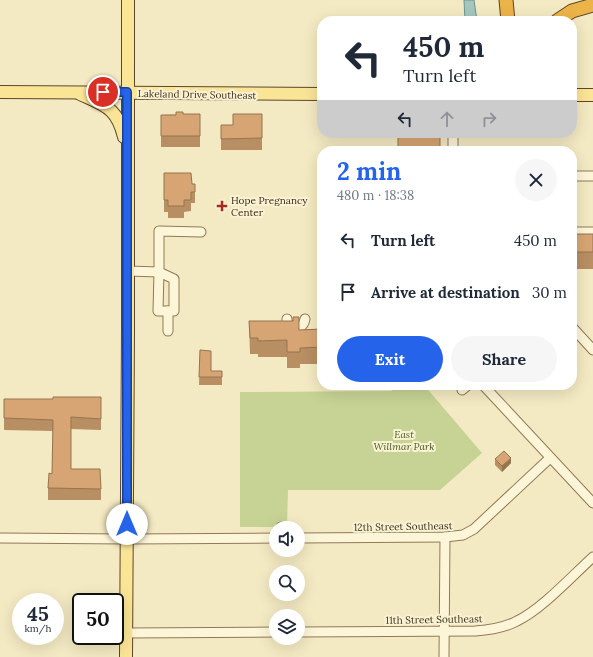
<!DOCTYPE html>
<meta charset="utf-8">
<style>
:root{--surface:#fff;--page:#f6f6f7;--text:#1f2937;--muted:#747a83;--accent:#2563eb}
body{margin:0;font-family:Lora,serif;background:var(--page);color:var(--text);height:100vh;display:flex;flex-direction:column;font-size:15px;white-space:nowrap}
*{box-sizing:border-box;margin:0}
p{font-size:13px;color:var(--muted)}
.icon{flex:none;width:22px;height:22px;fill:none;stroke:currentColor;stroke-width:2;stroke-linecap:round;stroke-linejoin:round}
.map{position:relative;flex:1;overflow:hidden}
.side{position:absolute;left:317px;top:146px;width:260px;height:244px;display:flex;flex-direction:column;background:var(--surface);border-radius:16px;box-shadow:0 4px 16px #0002}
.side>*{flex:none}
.hud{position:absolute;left:317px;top:16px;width:260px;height:122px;border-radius:16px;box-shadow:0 4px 16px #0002;background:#fff;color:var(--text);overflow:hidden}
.controls{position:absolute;left:269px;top:521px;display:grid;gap:8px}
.controls a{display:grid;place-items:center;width:36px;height:36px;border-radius:50%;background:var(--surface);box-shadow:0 4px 16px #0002;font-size:20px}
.speed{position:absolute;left:12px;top:593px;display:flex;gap:8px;font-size:20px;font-weight:700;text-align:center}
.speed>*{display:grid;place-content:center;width:52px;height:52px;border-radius:50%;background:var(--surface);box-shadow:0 4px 16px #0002;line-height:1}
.speed small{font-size:10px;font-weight:400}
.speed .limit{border:2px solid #111;border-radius:6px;background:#fff;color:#111}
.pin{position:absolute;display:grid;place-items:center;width:34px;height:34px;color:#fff;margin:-17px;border:2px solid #fff;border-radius:50%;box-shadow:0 1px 4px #0007}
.me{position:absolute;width:44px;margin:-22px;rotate:0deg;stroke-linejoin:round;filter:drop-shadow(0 0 3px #0008)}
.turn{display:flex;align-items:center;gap:14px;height:84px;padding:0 20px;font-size:18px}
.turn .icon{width:52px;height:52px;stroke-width:2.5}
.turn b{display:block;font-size:28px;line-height:34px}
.lanes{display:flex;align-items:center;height:38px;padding:0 20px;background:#0003;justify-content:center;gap:20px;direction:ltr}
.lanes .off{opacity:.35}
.round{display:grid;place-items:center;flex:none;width:42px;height:42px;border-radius:21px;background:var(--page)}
.headline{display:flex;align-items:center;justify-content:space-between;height:68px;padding:0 20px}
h1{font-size:24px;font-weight:700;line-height:30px;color:var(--accent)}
.action{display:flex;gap:8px;margin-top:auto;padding:8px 20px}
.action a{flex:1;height:46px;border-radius:24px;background:var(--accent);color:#fff;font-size:16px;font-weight:700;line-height:46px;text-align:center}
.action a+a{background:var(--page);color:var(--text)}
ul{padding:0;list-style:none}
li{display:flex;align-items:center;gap:12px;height:52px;padding:0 20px}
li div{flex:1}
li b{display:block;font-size:15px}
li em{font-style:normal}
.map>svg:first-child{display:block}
</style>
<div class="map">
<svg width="593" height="657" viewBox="0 0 593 657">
<rect width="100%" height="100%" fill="#f3e9c2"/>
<polygon fill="#c6d394" points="398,385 424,385 482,453 440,490 288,490 287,527 240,527 240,392 391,391"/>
<polygon fill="#a5c5bf" stroke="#6a958e" points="464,0 474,0 477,21 465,21"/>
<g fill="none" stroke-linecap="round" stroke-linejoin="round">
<g stroke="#907a57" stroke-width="11">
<g id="minor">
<polyline points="453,151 453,133"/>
<polyline points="572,176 593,176"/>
<polyline points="572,232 593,232"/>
<polyline points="128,271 159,272 159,231 201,232"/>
<polygon points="159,272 174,279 174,311 158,311"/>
<path d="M287 319V322L291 327C298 330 304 326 305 319"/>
<polyline points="572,327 593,350"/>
<polyline points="168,331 168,311"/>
<polyline points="483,385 593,503"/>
<polyline points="462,390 468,385"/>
<polyline points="281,527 281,528"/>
<polyline points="0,538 127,539 276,538"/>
<polyline points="298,538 445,537 463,535 474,529 550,458"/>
<path d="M298 632 475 631C490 630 504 628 517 621 542 609 572 576 593 557"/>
<polyline points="126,633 276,632"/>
<polyline points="444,657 445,537"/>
</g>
</g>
<g stroke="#5d472b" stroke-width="14">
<g id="major">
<polyline points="0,92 322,94"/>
<path d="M80 94C106 106 117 108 124 137"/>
<polyline points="572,95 593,95"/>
<polyline points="126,657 128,331 128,0"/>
</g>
</g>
<g stroke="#5d472b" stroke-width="15">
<g id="highway">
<polyline points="506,0 508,21"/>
<polyline points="557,21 572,11 593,5"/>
</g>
</g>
<use href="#minor" stroke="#fdf5d7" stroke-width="9"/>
<use href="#major" stroke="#fae496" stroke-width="12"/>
<use href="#highway" stroke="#ecb349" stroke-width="13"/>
</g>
<g fill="#b88e63">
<polygon points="200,114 200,147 161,147 161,115"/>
<polygon points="262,114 262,150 221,150 221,125 233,125"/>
<polygon points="164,173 192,184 195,184 195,203 191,203 191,211 184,212 184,218 168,218 168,212 164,212"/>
<rect x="572" y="234" width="21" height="35"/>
<rect x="572" y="283" width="4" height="9"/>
<polygon points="249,321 293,321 299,330 322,329 322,364 300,364 300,368 287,368 287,357 258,357 258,354 250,354"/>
<polygon points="200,350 211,371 222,371 222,385 199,385"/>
<polygon points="101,397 101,430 71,429 71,469 101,489 101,500 48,500 48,488 52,474 53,431 4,430 4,399 53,399"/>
<polygon points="495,459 511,463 502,472 495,465"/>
</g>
<polygon fill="#967450" points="511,458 511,463 502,472 502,466"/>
<g fill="#d6a573" stroke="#967450">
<polygon points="176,112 183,112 183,114 200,114 200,136 161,136 161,115 176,115"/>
<polygon points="233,114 262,114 262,138 221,139 221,125 233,125"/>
<rect x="398" y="133" width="42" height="18"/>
<polygon points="164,173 191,173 192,184 195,184 195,192 191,192 191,200 184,200 184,206 168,206 168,200 164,200"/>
<rect x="572" y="234" width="21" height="18"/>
<rect x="572" y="283" width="4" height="6"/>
<polygon points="293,317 299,317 299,330 322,329 322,347 300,348 300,352 287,352 287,340 258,341 258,338 250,338 249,321 293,321"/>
<polygon points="200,350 211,351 211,371 222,371 222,377 199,377"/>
<polygon points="53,397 101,397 101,419 71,417 71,469 100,469 101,489 48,488 49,473 52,474 53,420 4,418 4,399 53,399"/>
<polygon points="504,451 511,458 502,466 495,459"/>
</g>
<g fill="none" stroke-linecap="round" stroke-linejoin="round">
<g stroke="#184099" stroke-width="10">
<polyline id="route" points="103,92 127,92 127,524"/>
</g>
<use href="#route" stroke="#2563eb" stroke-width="7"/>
</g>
<path fill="#a62a1f" stroke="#f9f2d3" stroke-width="1.5" d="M220 200h4v4h4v4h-4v4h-4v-4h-4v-4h4z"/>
<g text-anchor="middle" stroke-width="4" stroke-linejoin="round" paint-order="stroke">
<g font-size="10" fill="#3e2f1c" stroke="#f9f2d3">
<text transform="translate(197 94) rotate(1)" y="4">Lakeland Drive Southeast</text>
<text transform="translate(403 526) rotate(-1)" y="4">12th Street Southeast</text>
<text transform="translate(434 619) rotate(-1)" y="4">11th Street Southeast</text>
</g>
<g font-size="10" fill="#3e2f1c" stroke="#f9f2d3" text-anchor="start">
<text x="231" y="204">Hope Pregnancy<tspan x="231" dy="12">Center</tspan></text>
</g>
<g font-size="10" font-style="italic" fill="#485d21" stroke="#f9f2d3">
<text x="404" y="438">East<tspan x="404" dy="12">Willmar Park</tspan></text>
</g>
</g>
</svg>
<div class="controls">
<a><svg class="icon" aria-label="sound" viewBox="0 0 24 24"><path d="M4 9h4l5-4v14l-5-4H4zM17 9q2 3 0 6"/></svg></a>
<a><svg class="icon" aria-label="search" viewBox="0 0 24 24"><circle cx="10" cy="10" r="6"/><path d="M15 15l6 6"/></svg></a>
<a><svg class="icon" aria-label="layers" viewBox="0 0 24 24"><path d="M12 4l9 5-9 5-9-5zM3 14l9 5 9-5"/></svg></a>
</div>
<div class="speed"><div>45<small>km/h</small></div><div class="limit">50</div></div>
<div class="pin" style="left:103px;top:92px;background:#d93025"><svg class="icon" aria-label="arrive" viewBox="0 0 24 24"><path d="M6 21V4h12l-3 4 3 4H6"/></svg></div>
<svg class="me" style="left:127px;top:524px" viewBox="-20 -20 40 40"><circle r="19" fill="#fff"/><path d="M0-13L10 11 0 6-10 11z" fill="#2563eb"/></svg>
<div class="hud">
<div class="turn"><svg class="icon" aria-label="left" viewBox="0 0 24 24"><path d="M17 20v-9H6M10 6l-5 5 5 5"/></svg><div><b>450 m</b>Turn left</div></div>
<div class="lanes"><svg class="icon" aria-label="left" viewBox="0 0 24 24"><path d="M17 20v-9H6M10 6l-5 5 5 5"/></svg><svg class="icon off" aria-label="ahead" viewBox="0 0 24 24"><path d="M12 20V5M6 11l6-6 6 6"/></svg><svg class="icon off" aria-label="right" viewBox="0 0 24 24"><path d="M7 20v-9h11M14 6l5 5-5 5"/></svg></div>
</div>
<section class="side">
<div class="headline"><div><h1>2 min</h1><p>480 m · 18:38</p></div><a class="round"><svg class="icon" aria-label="close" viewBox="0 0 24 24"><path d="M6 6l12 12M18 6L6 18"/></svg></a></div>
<ul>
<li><svg class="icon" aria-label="left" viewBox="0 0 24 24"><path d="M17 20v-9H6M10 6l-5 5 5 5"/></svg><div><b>Turn left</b></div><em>450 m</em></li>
<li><svg class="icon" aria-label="arrive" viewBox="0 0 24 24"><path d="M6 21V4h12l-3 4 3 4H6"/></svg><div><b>Arrive at destination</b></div><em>30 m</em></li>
</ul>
<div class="action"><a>Exit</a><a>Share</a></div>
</section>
</div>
